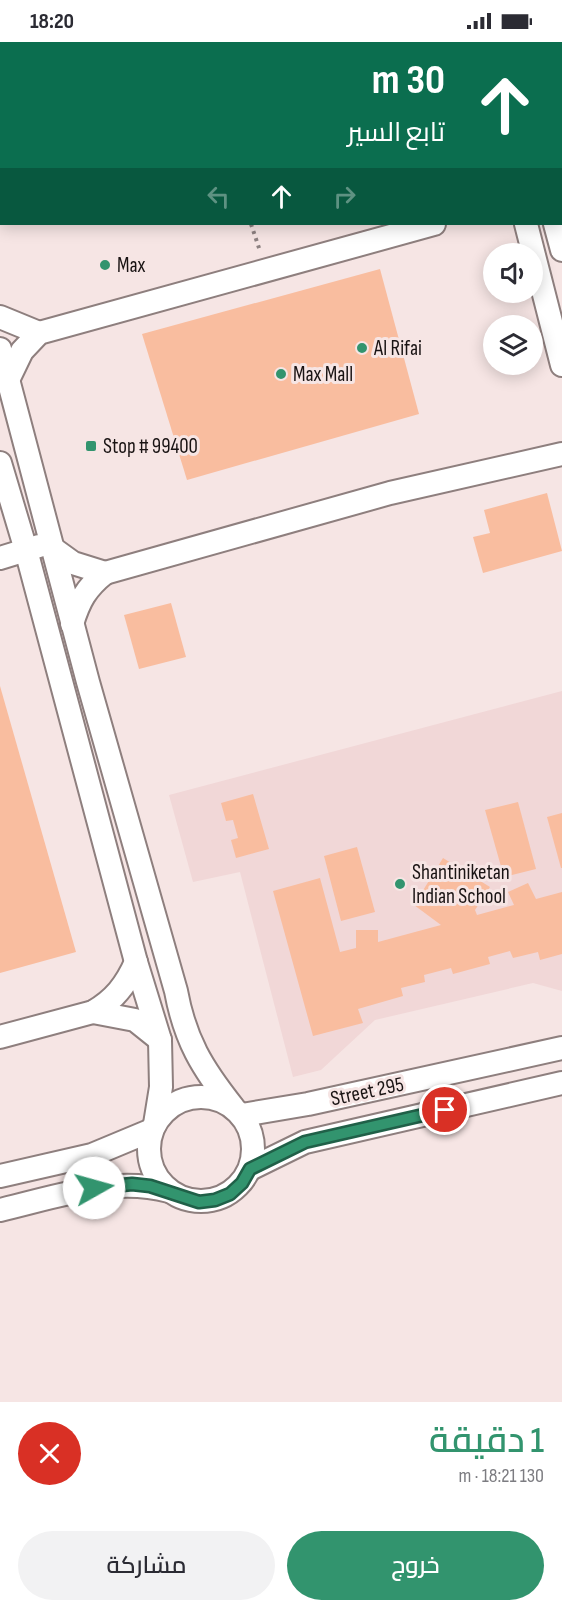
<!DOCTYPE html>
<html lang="ar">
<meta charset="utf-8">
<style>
:root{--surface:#fff;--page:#f2f2f3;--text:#2b2b33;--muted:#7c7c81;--accent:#32946e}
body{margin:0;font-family:"Sofia Sans Condensed",Cairo,sans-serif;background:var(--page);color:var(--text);direction:rtl;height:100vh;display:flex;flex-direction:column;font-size:22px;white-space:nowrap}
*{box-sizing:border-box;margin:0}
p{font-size:20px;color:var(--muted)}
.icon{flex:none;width:33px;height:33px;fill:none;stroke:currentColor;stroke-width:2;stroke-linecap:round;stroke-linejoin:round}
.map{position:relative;height:1360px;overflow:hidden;direction:ltr}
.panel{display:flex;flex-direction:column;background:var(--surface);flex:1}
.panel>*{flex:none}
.guide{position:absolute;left:0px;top:0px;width:562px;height:183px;box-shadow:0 3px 15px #0003;direction:rtl;background:#0b6e4f;color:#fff;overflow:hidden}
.buttons{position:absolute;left:483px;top:201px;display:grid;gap:12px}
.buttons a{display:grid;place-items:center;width:60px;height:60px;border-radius:50%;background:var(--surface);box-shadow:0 3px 15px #0003;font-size:30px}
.pin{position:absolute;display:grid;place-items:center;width:51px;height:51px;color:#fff;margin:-26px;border:3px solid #fff;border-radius:50%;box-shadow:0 2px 6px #0007}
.me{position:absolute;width:66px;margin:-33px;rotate:83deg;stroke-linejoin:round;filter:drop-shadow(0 0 4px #0008)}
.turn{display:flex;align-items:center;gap:21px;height:126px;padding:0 18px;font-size:27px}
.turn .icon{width:78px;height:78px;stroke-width:2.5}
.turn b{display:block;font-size:42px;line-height:51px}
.lanes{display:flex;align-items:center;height:57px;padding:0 18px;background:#0003;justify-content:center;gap:30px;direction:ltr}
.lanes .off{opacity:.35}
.round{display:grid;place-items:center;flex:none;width:63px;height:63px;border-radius:32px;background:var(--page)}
.summary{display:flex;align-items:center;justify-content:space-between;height:102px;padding:0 18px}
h1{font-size:36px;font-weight:600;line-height:45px;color:var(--accent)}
.primary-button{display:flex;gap:12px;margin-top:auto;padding:12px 18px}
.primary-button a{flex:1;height:69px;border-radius:36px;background:var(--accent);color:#fff;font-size:24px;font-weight:600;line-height:69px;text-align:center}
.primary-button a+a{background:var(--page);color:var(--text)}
.status{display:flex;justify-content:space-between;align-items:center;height:42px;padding:0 30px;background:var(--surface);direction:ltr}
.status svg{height:16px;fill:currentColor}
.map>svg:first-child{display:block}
</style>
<div class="status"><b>18:20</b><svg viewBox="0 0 49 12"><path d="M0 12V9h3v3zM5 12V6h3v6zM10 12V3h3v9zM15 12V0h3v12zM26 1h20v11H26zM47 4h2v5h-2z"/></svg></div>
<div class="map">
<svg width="562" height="1360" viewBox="0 0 562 1360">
<rect width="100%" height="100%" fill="#f6e5e4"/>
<polygon fill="#f1d7d7" points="562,649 562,949 533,941 375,978 321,1028 293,1035 240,830 193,840 169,753"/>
<g fill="#f9bd9f">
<polygon points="380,227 419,372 187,438 142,292"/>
<polygon points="547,451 562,509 483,531 473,495 490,491 484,468"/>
<polygon points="171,561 186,615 139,627 124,573"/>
<polygon points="0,644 76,910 0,931"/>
<polygon points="253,752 269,807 236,816 231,798 238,796 233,778 226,779 221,761"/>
<polygon points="518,760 536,827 504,835 485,768"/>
<polygon points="562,771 562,826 561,826 547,775"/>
<polygon points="357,805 375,870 341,879 324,814"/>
<polygon points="443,816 490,845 475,868 477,873 514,863 508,850 528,841 536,857 562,850 562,912 540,918 538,910 513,916 510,909 488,915 490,922 453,932 451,926 424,933 425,940 401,946 403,954 358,967 363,981 313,994 273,849 320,836 340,910 356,906 356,888 378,888 378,900 441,883 414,863"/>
</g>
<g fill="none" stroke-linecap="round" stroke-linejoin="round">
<g stroke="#8e7f7e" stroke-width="26">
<g id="minor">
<polyline points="135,0 136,2"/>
<polyline points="477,0 477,2"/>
<polyline points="60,2 66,0"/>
<polyline points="238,2 238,0"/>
<polyline points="258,2 261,0"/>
<polyline points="511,2 511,0"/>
<polyline points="0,17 2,16"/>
<polyline points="0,61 2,61"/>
<polyline points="526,182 562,323"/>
<polyline points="555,182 562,208"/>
<polyline points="0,275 39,291"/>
<path d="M0 307 88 640 176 949C185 998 202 1026 233 1065"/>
<polyline points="8,338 22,309 39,291 434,182"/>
<polyline points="0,421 26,508 136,920 160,998 161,1045 155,1082"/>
<path d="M55 508 73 521 105 531C86 546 79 559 72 582"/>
<polyline points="0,516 39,504"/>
<polyline points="105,531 390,451 562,412"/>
<polyline points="93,970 135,978 160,998"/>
<path d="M0 995 93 970C114 958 126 943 136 920"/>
<circle cx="201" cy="1107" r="52"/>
<polyline points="242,1073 308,1062 562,1006"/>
<polyline points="250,1127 305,1100 562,1041"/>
<polyline points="0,1134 92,1113 152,1088"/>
<path d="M0 1168C56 1155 112 1134 169 1149"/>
</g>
</g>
<polyline stroke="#8d8181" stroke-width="4" stroke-dasharray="3 4.5" stroke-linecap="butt" points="251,182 260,209"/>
<use href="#minor" stroke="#fff" stroke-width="22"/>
</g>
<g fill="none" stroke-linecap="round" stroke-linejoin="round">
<g stroke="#206048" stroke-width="15">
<polyline id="route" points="94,1146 132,1142 150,1144 199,1160 215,1158 230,1152 242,1141 250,1127 305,1100 445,1068"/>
</g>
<use href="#route" stroke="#32946e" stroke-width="10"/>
</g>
<g fill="#32946e" stroke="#f6e5e4" stroke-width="2">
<circle cx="105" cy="223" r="6"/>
<circle cx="362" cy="306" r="6"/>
<circle cx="281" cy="332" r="6"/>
<rect x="85" y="398" width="12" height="12" rx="3"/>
<circle cx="400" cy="842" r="6"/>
</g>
<g text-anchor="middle" stroke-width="6" stroke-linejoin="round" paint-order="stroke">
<g font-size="21" fill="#191313" stroke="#f6e5e4" text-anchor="start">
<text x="117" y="230">Max</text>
<text x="374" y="313">Al Rifai</text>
<text x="293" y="339">Max Mall</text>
<text x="103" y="411">Stop # 99400</text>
<text x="412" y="837">Shantiniketan<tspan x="412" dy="24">Indian School</tspan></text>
</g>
<g font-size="21" fill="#191313" stroke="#f6e5e4">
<text transform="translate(367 1049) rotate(-12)" y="7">Street 295</text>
</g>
</g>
</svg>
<div class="buttons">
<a><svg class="icon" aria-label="sound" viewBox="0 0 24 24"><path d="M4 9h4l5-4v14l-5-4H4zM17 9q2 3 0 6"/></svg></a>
<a><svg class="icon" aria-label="layers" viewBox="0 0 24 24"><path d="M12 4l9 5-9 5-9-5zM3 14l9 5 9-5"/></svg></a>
</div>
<div class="pin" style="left:445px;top:1068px;background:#d93025"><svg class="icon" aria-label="arrive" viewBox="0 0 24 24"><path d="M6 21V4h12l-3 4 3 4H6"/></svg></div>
<svg class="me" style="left:94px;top:1146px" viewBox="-20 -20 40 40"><circle r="19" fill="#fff"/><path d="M0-13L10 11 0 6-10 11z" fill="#32946e"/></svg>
<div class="guide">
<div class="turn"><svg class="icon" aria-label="ahead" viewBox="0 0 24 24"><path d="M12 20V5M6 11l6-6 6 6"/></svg><div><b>30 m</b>تابع السير</div></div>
<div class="lanes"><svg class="icon off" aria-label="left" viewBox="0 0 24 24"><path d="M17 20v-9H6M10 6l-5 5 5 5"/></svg><svg class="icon" aria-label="ahead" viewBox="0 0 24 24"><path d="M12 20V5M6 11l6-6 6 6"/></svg><svg class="icon off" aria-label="right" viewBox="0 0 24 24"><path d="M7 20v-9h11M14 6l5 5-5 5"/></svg></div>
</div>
</div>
<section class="panel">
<div class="summary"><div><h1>1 دقيقة</h1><p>130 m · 18:21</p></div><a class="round" style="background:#d93025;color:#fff"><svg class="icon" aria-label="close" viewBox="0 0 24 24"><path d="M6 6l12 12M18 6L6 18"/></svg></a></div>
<div class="primary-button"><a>خروج</a><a>مشاركة</a></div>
</section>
